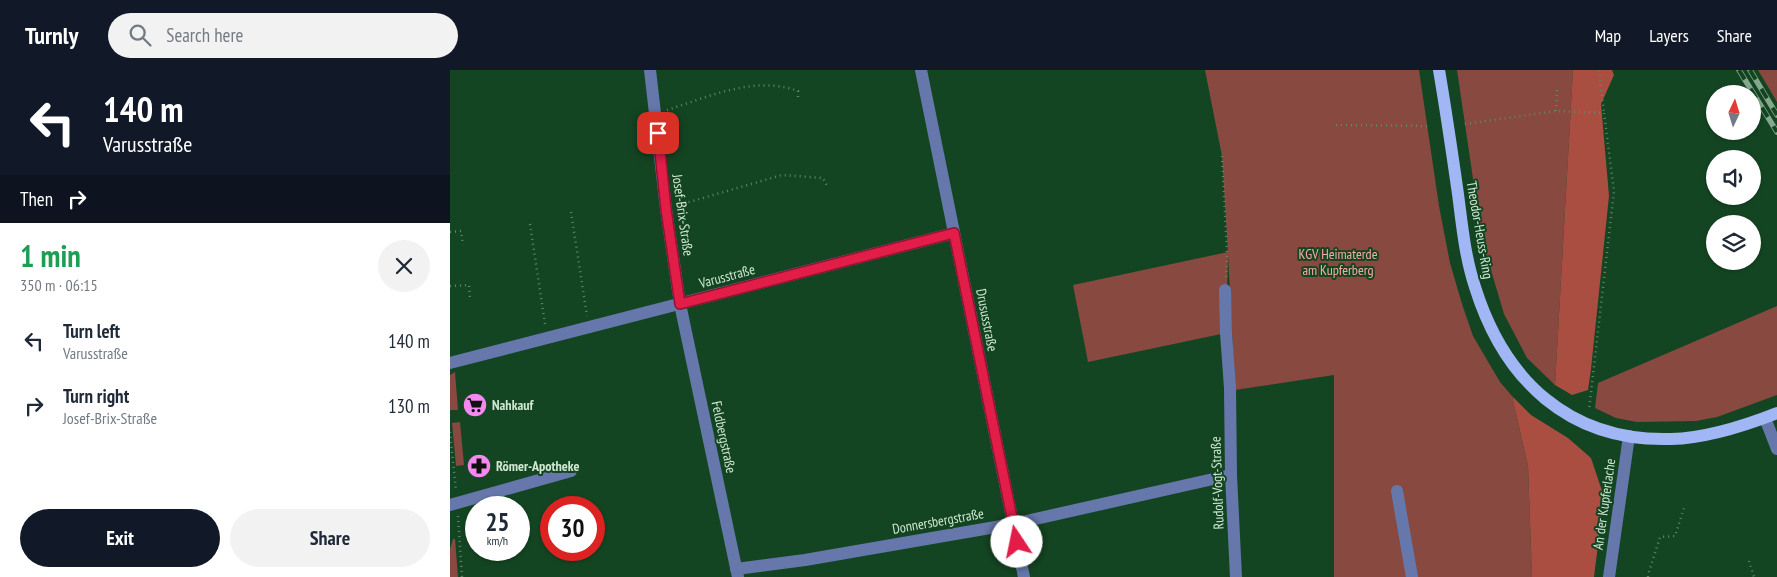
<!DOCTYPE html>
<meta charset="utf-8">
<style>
:root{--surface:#fff;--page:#f2f2f3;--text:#1f2937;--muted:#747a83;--accent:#111827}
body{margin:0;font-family:"PT Sans Narrow",sans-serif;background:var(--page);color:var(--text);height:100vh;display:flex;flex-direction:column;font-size:19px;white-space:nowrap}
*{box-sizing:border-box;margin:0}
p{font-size:16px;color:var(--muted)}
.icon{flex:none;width:28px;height:28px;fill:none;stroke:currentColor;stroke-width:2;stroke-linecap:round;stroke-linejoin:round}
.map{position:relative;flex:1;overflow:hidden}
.details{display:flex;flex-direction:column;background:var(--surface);width:450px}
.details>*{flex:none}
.hud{background:#111827;color:#fff;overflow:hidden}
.needle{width:32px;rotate:4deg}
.controls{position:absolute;left:1256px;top:15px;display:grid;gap:10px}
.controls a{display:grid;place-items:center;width:55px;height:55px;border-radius:50%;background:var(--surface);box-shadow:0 1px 4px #0004;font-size:25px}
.speed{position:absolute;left:15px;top:426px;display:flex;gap:10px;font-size:25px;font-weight:700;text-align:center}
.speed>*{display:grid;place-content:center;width:65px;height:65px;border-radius:50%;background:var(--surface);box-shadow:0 1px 4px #0004;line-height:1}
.speed small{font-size:12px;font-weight:400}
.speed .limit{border:8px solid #d22;background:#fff;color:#111}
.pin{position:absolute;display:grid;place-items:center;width:42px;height:42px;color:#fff;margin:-21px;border-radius:10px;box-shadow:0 2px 8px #0006}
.me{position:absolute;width:55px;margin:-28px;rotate:349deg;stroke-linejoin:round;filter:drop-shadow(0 0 4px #0008)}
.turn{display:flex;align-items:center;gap:18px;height:105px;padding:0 20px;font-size:22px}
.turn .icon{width:65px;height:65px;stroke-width:2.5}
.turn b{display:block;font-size:35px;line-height:42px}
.then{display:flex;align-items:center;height:48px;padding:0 20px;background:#0003;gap:10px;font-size:19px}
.round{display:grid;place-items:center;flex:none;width:52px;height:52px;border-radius:26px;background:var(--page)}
.summary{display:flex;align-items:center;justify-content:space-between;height:85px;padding:0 20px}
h1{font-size:30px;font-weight:600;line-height:38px;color:#1e9e55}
.primary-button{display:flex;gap:10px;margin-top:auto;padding:10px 20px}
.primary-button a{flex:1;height:58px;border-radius:30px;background:var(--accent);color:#fff;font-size:20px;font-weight:600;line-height:58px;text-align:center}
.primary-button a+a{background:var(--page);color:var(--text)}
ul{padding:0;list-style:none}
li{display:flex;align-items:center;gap:15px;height:65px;padding:0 20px}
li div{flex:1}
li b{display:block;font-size:19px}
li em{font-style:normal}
header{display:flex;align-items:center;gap:30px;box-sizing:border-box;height:70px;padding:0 25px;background:var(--accent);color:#fff}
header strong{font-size:24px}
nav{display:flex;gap:28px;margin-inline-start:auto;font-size:18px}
.search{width:350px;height:45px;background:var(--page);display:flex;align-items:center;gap:12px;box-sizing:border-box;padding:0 18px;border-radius:28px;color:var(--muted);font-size:19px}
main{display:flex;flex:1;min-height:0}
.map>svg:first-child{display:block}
</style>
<header>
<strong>Turnly</strong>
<div class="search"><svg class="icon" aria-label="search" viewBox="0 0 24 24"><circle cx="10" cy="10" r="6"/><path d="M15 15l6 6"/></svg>Search here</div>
<nav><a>Map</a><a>Layers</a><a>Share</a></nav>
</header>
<main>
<section class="details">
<div class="hud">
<div class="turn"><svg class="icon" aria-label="left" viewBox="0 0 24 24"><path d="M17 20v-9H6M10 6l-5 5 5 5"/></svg><div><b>140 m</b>Varusstraße</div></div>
<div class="then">Then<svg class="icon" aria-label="right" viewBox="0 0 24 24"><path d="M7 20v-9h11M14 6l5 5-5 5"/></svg></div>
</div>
<div class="summary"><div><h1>1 min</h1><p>350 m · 06:15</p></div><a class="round"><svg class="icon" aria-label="close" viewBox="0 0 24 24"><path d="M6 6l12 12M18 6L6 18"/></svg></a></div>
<ul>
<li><svg class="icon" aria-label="left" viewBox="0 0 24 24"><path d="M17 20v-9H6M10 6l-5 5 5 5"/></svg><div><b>Turn left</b><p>Varusstraße</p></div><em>140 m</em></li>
<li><svg class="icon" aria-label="right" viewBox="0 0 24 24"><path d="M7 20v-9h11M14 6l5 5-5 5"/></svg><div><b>Turn right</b><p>Josef-Brix-Straße</p></div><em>130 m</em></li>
</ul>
<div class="primary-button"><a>Exit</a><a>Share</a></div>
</section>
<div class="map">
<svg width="1327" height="507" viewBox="0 0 1327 507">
<rect width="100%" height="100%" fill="#144522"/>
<g fill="#874940">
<polygon points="755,0 969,0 989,136 1000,193 1012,234 1023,266 1050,312 1062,326 1078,396 1082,507 884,507 884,305 785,320 778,184 776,263 638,292 623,215 778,182 772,86"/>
<polygon points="1007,0 1123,0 1105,315 1077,288 1054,244 1032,170"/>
<polygon points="1308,0 1327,0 1327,32"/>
<polygon points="1327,236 1327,325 1267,347 1246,351 1187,352 1166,348 1145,338 1148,313"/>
<polygon points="5,302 8,340 0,340 0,305"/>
<polygon points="10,352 14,395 6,396 2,353"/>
<polygon points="3,469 5,469 8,507 0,507 0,479"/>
</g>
<g fill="#aa4e42">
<polygon points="1123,0 1162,0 1164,5 1151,34 1159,126 1141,299 1138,320 1122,325 1105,315"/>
<polygon points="1062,326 1081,345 1118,368 1141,388 1154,427 1144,507 1082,507 1078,396"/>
</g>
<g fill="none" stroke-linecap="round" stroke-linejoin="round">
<g stroke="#608769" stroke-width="2.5" stroke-dasharray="1 4" stroke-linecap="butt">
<polyline points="1149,0 1154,43"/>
<path d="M217 40C259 27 304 5 348 21V28"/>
<polyline points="1106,41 1107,20"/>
<polyline points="1015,54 1106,41 1154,43 1164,121 1139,340"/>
<polyline points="886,55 981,56"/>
<polyline points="772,86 777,182 776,207"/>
<polyline points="229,135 332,105 373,108 377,116"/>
<polyline points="121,142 137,246"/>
<polyline points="80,154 95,254"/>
<polyline points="0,162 11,161 13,175"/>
<polyline points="0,216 19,215 20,229"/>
<polyline points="0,362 6,421"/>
<polyline points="8,446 12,507"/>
<polyline points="1299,491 1304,507"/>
<polyline points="1198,507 1198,505 1210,467 1225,466 1234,438"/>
</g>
<g stroke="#6678ab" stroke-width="12">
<polyline points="200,0 216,139 230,234 288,507"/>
<polyline points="471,0 574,507"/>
<polyline points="775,220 776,263 780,318 781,405 786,507"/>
<polyline points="0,293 504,163"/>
<polyline points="1315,348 1327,379"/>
<polyline points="947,421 962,507"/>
<polyline points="0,435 121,401"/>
<polyline points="286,499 355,490 563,454 781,405"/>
<polyline points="1159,507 1179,366"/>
</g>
<path stroke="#a0b6f5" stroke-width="12" d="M989 0C996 41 1002 82 1008 124 1012 155 1015 187 1025 217 1054 310 1119 372 1221 369 1257 368 1294 356 1327 343"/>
<g stroke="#85a88d" stroke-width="5.5">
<g id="rail">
<polyline points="1289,0 1327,62"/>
<polyline points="1300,0 1327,45"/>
</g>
</g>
<use href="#rail" stroke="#144522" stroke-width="4" stroke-dasharray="11" stroke-linecap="butt"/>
</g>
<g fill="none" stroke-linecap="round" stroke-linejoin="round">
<g stroke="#92132f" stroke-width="12">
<polyline id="route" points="208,63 216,139 230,234 504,163 567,472"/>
</g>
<use href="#route" stroke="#e11d48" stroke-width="9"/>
</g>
<defs>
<g id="supermarket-disc" transform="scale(1.25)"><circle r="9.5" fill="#f589ef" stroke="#144522"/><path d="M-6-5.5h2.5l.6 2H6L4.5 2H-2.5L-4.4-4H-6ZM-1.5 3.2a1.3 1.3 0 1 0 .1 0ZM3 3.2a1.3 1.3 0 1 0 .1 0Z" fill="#111"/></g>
<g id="pharmacy-disc" transform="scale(1.25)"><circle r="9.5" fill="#f589ef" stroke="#144522"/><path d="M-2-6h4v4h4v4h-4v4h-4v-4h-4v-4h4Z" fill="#111"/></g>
</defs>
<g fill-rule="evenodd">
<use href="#supermarket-disc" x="25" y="335"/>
<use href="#pharmacy-disc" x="29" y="396"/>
</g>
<g text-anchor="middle" stroke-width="4" stroke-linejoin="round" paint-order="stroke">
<g font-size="14" fill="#cfe8d2" stroke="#144522">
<text transform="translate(233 145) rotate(82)" y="5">Josef-Brix-Straße</text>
<text transform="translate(1030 160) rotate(80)" y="5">Theodor-Heuss-Ring</text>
<text transform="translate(277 206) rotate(-15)" y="5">Varusstraße</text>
<text transform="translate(537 250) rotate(79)" y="5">Drususstraße</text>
<text transform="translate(274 367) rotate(78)" y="5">Feldbergstraße</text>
<text transform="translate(767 413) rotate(-92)" y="5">Rudolf-Vogt-Straße</text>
<text transform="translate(1154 434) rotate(-82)" y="5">An der Kupferlache</text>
<text transform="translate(488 451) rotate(-10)" y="5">Donnersbergstraße</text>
</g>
<g font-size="14" fill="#f8aca0" stroke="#144522">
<text x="888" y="189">KGV Heimaterde<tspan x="888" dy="16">am Kupferberg</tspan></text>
</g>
<g font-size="14" font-weight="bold" fill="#cfe8d2" stroke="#144522" text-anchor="start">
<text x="42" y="340">Nahkauf</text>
<text x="46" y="401">Römer-Apotheke</text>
</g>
</g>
</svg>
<div class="controls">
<a><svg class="needle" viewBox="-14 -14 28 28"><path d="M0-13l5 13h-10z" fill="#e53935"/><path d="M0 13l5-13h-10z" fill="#747a83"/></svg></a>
<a><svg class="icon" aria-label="sound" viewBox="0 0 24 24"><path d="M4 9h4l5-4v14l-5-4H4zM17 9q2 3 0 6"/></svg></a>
<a><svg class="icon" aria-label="layers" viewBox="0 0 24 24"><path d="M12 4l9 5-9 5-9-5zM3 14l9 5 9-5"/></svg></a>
</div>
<div class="speed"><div>25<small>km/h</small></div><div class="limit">30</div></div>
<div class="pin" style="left:208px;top:63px;background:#d93025"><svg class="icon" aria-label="arrive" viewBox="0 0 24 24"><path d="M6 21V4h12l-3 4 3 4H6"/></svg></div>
<svg class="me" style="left:567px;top:472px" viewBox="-20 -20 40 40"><circle r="19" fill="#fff"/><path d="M0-13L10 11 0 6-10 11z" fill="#e11d48"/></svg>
</div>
</main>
